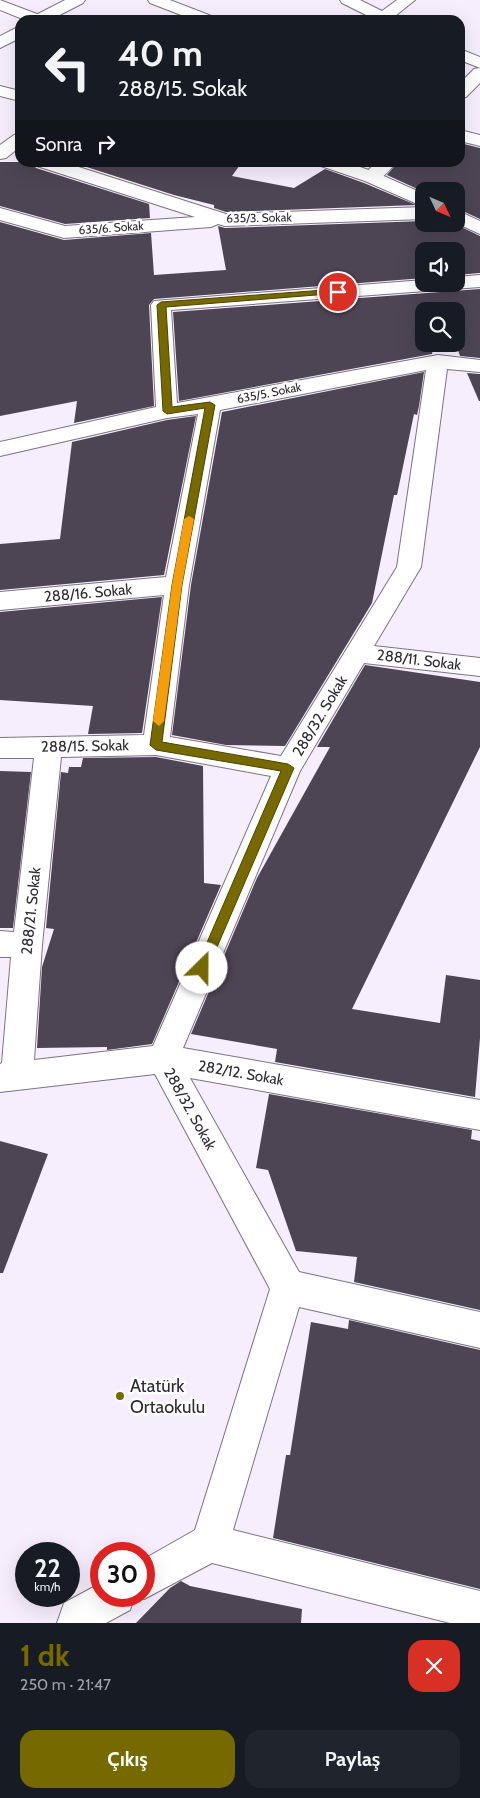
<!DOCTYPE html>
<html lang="tr">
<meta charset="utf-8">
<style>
:root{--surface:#171b24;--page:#20242c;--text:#f1f3f6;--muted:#9ea1a6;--accent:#756900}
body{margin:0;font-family:Cabin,sans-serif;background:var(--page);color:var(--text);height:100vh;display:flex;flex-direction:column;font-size:19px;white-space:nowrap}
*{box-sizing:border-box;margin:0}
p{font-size:16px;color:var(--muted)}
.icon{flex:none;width:28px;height:28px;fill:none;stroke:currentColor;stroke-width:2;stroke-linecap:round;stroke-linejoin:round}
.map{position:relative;height:1623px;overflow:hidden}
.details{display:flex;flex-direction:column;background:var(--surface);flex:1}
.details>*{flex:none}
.hud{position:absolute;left:15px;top:15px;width:450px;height:152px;border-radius:15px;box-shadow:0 5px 20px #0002;background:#171b24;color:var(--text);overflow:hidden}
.needle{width:32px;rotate:134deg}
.controls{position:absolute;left:415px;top:182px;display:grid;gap:10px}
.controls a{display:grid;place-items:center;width:50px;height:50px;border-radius:10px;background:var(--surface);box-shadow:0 5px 20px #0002;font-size:25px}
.speed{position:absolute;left:15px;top:1542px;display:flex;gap:10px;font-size:25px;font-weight:700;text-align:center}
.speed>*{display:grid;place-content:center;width:65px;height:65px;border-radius:50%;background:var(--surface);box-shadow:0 5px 20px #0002;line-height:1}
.speed small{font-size:12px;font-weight:400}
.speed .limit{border:8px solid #d22;background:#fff;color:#111}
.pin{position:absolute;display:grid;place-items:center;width:42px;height:42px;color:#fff;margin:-21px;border:2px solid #fff;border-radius:50%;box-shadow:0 1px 5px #0007}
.me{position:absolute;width:55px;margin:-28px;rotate:23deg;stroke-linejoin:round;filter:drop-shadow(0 0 4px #0008)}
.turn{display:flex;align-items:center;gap:18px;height:105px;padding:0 20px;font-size:22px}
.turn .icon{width:65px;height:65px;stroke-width:2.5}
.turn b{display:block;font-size:35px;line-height:42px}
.then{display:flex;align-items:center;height:48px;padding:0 20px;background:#0003;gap:10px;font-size:19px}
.round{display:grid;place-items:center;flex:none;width:52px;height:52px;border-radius:15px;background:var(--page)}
.head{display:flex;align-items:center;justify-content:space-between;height:85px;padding:0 20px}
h1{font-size:30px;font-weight:800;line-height:38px;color:var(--accent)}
.button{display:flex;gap:10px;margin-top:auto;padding:10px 20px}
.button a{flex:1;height:58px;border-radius:15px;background:var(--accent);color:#fff;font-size:20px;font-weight:800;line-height:58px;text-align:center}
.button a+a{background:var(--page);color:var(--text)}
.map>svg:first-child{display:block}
</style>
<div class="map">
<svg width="480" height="1623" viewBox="0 0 480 1623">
<rect width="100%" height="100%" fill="#f7eefd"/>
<g fill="#4e4554">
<polygon points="460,143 480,148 480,219 456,208 456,191 424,192 387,175 398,162 460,162"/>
<polygon points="0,162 32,162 36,168 149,204 150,218 65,224 0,206"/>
<polygon points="71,162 242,162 232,176 294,188 325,169 364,183 416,205 226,212 214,208 214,205 174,195"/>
<polygon points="424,221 424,224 455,224 480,236 480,273 456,275 456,251 424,251 424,278 154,299 149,305 154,406 74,423 77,401 0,416 0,222 64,240 151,233 154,275 226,270 218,226 225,228"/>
<polygon points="480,289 480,358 460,356 456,344 456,311 424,311 424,344 434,344 432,354 179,401 173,312"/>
<polygon points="424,372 419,406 417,415 414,414 397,495 394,495 372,603 285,746 226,745 172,735 191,585 222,412"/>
<polygon points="467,373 480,374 480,401 479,401"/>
<polygon points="196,416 164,575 0,590 0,544 60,539 72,442 167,420"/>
<polygon points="162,597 142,733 88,734 93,706 0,700 0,612"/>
<polygon points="365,665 480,682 480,747 352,1009 440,1023 446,975 480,980 480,1038 475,1097 275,1062 277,1049 191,1034 257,878 330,747 317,747"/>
<polygon points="156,757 203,766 204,883 221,885 152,1044 107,1050 107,1047 37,1048 42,967 54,929 46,928 61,772 68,773 69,767 81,767 83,758"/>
<polygon points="0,771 31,772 13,928 0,928"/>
<polygon points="269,1094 472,1130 471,1139 480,1141 480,1310 354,1282 357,1257 296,1251 268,1170 256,1168"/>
<polygon points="0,1141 48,1154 3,1273 0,1273"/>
<polygon points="349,1320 480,1350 480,1589 273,1538 286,1455 290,1455 311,1322 348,1329"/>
<polygon points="181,1581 190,1586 302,1609 301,1623 136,1623 170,1588"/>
</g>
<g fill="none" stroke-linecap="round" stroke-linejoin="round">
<g stroke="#7d7384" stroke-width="2">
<g id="street">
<polygon points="0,0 45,17 47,20 25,20 0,10"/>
<polygon points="148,0 170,0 214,17 216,20 194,20 150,3"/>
<polygon points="340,0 360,0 382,11 397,0 415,0 394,17 396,20 371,20 372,18 342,3"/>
<polygon points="460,49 480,57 480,83 466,97 460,98 460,83 474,69 480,68 460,60"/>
<polygon points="460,130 480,135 480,146 460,141"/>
<polygon points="20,134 20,147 6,158 0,159 0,145 14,135"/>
<polygon points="34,162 63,162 226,214 424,207 424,219 225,226 218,224 211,227 64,238 0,220 0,208 65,226 195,217 37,166"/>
<path d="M376 162H396C388 173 378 184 365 181L362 177Z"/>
<path d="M480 275V287L171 310 177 403 438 355 480 360V372L447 369 421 567 374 646 480 658V676L364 663 300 771 183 1048 480 1100V1130L190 1078 299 1272 480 1312V1348L299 1307 233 1530 480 1591V1623H450L212 1563 144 1599 137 1596H144V1559L195 1530 270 1289 155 1074 0 1092V1064L2 1063 11 957H0V931L14 932 34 758H0V738L144 735 164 595 0 610V592L166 577 198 414 167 418 0 456V442L156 407 151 305 154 301 424 280V284H456V277ZM426 370 397 567 281 756 170 737 189 585 220 410ZM156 755 271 776 153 1046 34 1060 42 945 61 757Z"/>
<polygon points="101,1583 101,1596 135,1596 130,1610 106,1623 57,1623 64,1603"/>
</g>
</g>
<g stroke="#7d7384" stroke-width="2">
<g id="secondary">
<polygon points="65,0 85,0 83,3 50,20 30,20 32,17"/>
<polygon points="20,26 20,38 0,48 0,36"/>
<polygon points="0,86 20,91 20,101 0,96"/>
<polygon points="318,162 346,162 377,173 424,194 424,207 365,181 321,166"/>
<polygon points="456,210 480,221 480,234 456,223"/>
</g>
</g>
<use href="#street" fill="#fff" fill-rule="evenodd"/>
<use href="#secondary" fill="#fff" fill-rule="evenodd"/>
</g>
<polygon fill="#756900" stroke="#4c4400" points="338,289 342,292 341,293 166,307 172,407 210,402 215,405 182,585 162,742 288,764 294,768 208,968 207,972 202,974 198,972 196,968 281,771 156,750 150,745 172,585 205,408 167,414 163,411 157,305 161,302"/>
<polygon fill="#f59e0b" points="189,516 194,519 182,585 164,721 159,726 153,721 172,585 184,519"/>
<circle fill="#756900" stroke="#fff" stroke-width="2" cx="120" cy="1396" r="5"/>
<g text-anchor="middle" stroke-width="5" stroke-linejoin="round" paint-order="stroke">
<g font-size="12" fill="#2e2a31" stroke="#fff">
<text transform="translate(259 218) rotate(-1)" y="4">635/3. Sokak</text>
<text transform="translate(111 228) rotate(-4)" y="4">635/6. Sokak</text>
<text transform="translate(269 393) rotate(-11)" y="4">635/5. Sokak</text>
</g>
<g font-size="15" fill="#2e2a31" stroke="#fff">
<text transform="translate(88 593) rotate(-5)" y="5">288/16. Sokak</text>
<text transform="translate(419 660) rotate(7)" y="5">288/11. Sokak</text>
<text transform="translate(320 716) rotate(-59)" y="5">288/32. Sokak</text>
<text transform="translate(85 746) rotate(-1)" y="5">288/15. Sokak</text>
<text transform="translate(31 911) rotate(-84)" y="5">288/21. Sokak</text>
<text transform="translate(241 1073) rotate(10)" y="5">282/12. Sokak</text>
<text transform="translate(190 1109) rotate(61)" y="5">288/32. Sokak</text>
</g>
<g font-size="18" fill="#2e2a31" stroke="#fff" text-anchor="start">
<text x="130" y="1392">Atatürk<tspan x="130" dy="21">Ortaokulu</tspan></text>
</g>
</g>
</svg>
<div class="controls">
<a><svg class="needle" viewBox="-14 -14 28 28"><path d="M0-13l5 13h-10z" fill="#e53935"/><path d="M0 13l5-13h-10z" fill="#9ea1a6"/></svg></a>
<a><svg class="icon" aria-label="sound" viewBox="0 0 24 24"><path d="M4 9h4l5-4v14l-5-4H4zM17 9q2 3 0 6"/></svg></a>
<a><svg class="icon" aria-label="search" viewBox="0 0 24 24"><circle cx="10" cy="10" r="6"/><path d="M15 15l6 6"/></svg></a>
</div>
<div class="speed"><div>22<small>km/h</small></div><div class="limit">30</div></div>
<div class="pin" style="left:338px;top:292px;background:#d93025"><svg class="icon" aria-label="arrive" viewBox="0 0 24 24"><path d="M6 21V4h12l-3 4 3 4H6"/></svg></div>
<svg class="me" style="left:202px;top:968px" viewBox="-20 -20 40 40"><circle r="19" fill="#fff"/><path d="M0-13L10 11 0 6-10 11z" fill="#756900"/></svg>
<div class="hud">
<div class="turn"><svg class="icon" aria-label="left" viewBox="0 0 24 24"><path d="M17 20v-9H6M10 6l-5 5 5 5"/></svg><div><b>40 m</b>288/15. Sokak</div></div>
<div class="then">Sonra<svg class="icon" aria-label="right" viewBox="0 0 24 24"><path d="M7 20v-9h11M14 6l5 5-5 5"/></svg></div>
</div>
</div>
<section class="details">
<div class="head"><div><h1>1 dk</h1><p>250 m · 21:47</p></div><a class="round" style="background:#d93025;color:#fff"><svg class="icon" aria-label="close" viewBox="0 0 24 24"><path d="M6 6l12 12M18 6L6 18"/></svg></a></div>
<div class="button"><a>Çıkış</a><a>Paylaş</a></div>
</section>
